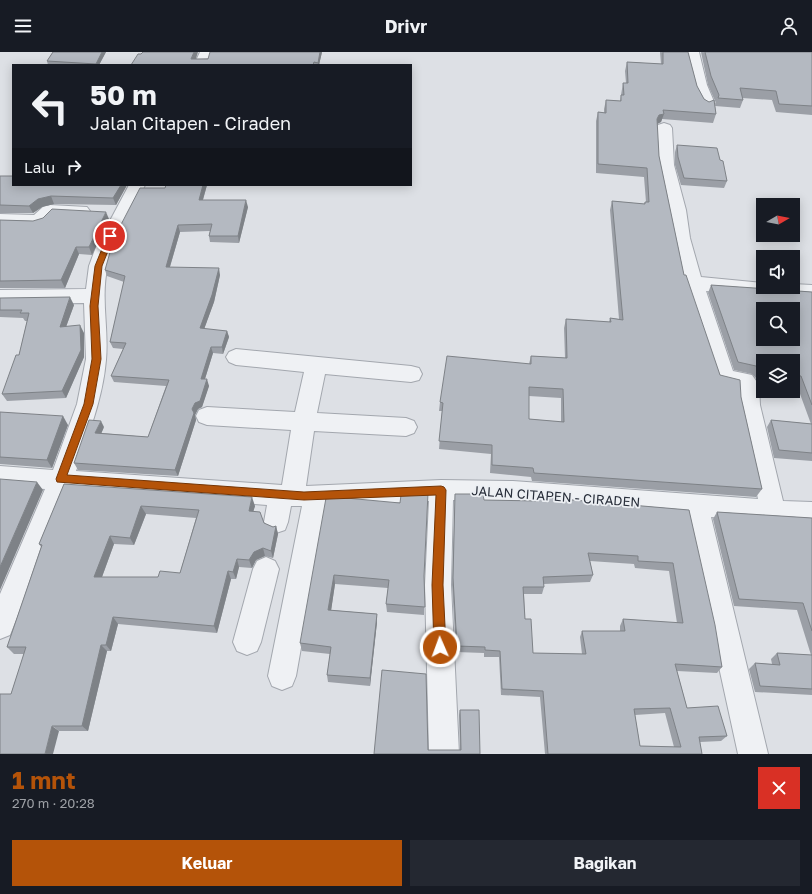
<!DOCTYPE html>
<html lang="id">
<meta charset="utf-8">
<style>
:root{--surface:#171b24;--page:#242831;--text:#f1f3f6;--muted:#9ea1a6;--accent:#b45309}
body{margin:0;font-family:"Golos Text",sans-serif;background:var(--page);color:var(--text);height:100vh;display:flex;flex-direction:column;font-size:15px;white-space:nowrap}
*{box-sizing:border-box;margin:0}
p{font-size:13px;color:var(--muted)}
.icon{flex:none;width:22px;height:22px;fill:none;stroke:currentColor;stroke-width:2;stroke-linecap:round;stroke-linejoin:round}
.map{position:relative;height:702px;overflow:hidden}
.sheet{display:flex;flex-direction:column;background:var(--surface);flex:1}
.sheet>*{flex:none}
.top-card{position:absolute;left:12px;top:12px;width:400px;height:122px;border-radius:0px;box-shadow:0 2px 10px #0003;background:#171b24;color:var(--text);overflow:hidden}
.needle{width:26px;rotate:80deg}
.tools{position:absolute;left:756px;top:146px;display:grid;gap:8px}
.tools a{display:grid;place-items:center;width:44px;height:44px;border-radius:0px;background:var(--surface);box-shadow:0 2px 10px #0003;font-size:20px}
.pin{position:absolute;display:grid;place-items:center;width:34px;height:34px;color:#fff;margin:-17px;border:2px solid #fff;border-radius:50%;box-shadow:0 1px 4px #0007}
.me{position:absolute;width:44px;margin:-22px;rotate:358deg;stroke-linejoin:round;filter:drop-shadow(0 0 3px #0008)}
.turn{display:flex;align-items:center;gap:14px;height:84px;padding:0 12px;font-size:18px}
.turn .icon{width:52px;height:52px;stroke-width:2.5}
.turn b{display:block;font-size:28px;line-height:34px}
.then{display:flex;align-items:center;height:38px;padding:0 12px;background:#0003;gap:8px;font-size:15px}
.round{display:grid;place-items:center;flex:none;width:42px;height:42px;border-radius:0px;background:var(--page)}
.overview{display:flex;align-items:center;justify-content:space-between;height:68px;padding:0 12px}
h1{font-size:24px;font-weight:700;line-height:30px;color:var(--accent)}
.button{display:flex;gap:8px;margin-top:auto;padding:8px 12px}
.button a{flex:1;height:46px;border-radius:0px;background:var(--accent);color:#fff;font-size:16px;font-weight:700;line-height:46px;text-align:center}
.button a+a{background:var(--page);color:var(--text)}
header{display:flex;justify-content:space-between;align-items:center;height:52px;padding:0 12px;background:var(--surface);font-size:18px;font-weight:700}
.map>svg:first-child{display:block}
</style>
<header><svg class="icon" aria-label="menu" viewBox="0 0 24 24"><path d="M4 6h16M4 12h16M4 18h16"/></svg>Drivr<svg class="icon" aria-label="person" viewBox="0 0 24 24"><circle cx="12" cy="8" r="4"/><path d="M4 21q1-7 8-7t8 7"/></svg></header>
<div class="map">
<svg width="812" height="702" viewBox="0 0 812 702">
<rect width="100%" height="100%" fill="#dde0e5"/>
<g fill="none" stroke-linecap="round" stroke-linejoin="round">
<g stroke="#a3a7ae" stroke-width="2">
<g id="minor">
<polygon points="200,0 214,0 208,13 194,13"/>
<path d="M685 0H699L707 33 715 52 712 55 707 57 702 55C691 40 689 18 685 0Z"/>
<path d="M664 71 670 73 672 76 674 113 686 158 690 186 701 225 763 231V235H793V232L812 233V247L706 239 733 319 752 323 759 333 760 353 783 449 812 450V472L711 465 768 702H738L686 464 513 449 453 448 451 533 459 702H429L425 533 429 449 326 454 296 624 292 634 282 638 272 634 268 624 302 454H291L288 470 285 478 276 481 267 478 264 470 267 453 68 439 10 583 0 587V542L45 437 0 434V414L53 418 77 352 86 307 84 251 0 252V238L86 237 89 214 96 195 129 133H145C133 159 115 185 108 213 100 244 109 276 106 308 103 346 88 383 76 419L282 433 291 378 207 373 199 370 196 364 199 358 207 355 295 360 304 320 236 313 229 310 226 305 229 300 236 297 411 314 419 316 422 322 419 328 411 330 325 322 317 361 406 366 414 369 417 375 414 381 406 384 314 379 306 434 441 428 513 429 758 447 738 353 737 336 717 331 714 325 679 215 672 186 668 158 658 113 656 76 658 73Z"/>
<polygon points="50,153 87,155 90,159 87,163 81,164 54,164 45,172 36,175 0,174 0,162 34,163 44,154"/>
<polygon points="266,505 275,509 279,517 261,590 257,599 247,603 237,599 233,590 253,517 257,509"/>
</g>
</g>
<use href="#minor" fill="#eff1f4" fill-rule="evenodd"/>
</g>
<g fill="#9b9fa6" fill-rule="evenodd">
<polygon points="53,0 106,0 99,13 48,13 47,9"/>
<polygon points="322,0 319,13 131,13 196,7"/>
<path d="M660 0H688L697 34 704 47 715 54 716 51 708 33 701 0H812V63L776 60 772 48 742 46 743 48 740 56 715 54 716 62 713 71 662 67 661 70 657 72 659 104 684 223 720 323 741 345 762 437 756 445 532 429 531 425 490 421 491 402 439 397 442 359H439L440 350 529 312 531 304 565 306 564 276 566 267 609 270 610 266 619 267 610 158 612 149 644 152 645 150H646L644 125 596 121V69L598 60 604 61V57L606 48 620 49 623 31H626L625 19 627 10 661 12ZM529 344 561 346V370L529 367Z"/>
<polygon points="677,93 720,108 727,129 724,136 681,133 675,113 675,100"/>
<polygon points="0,124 13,133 127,133 116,153 54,152 42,155 33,161 0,161"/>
<polygon points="166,133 207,133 203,148 248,155 239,191 210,190 209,184 210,179 180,180 170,215 220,223 214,250 204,277 227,279 229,285 223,302 213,301 205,327 209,334 202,355 198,357 195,363 196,368 178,424 78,418 74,411 104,375 101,381 148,385 166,334 114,330 111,324 123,297 113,296 110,290 124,230 107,224 105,218 165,136"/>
<polygon points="109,167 92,203 79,202 65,236 0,236 0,168 33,169"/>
<polygon points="711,233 812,240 812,409 774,406 767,375 771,368 811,372 796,331 793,331 793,309 763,309 763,329 758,328 752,322 734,318 708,241"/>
<polygon points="0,246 74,253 66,275 84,281 84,305 66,346 7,349 2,342 19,303 27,269 25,269 23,266 0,265"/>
<polygon points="0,360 68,373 52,416 0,412"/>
<path d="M64 432 255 454 253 460 264 471 273 475 276 474 278 482 273 506 265 504 256 508 252 516 239 515 236 527H231L217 581 118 572 111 599H107L88 679H59L11 642 24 602H14L7 595 41 495 39 492ZM146 462 196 466 180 521 158 525H102L114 492 134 493Z"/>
<path d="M455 442 484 448 536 449 538 445 689 458 722 615 717 621 677 619 687 656 727 684 721 689 700 690 702 702H545L540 645 501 643 499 605H484V601L456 600 452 533ZM590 509 634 512 635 516 669 519 677 571 623 567 620 574V579H582L580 585 582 602 533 601 525 567 524 542H542L544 535V532L590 530 593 523ZM665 661 674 695 640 694 635 663Z"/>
<polygon points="346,447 424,525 424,563 387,560 386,552 388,536 335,532 331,558 377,562 377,570 370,634 328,630 327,623 330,602 302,599 300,591"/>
<polygon points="717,460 812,466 812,643 755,640 749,617 755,611 772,612 771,607 777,601 811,603 797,558 734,554 713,467"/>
<polygon points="460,658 480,702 428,698 460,698 459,663"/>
</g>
<g fill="#7e8287">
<polygon points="102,0 106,0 99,13 96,13 96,12"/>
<polygon points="194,0 198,0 194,13 191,7"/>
<polygon points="320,0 322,0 319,13 318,13 318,11"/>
<polygon points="664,62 661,70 657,72 657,67 659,63"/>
<polygon points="121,133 127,133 116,153 113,146"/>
<polygon points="203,133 207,133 201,154 199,148"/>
<polygon points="51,144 54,152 42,155 33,161 29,154 38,147"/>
<polygon points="246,148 248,155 239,191 238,184"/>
<polygon points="106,160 109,167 92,203 89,195"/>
<polygon points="178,173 180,180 168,221 166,215"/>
<polygon points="76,195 79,202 65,236 61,228"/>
<polygon points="219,216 220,223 214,250 202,283 200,276"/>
<polygon points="70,245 74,253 63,283 60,275"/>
<polygon points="80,273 84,281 84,305 66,346 62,339"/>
<polygon points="227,279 229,285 223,302 222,295"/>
<polygon points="211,295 213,301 203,333 201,327"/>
<polygon points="207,327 209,334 202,355 198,357 195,363 196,368 178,424 175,418 192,357"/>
<polygon points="63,364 68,373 52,416 47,408"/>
<polygon points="101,369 104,375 99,387 95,381"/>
<polygon points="37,430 43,438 0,538 0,515"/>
<polygon points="252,445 255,454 251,467 249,459"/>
<polygon points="141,454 146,462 134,493 130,486"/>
<polygon points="276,474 278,482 273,506 271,499"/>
<polygon points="110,484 114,492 99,533 94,525"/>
<polygon points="263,496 265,504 256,508 252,516 249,508 254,500"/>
<polygon points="237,507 239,515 236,527 233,520"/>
<polygon points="228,519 231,527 217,581 214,574"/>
<polygon points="334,523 335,532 330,566 328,558"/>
<polygon points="377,562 377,570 370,634 370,626"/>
<polygon points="113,565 118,572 111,599 106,593"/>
<polygon points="101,593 107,599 88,679 82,674"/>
<polygon points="52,674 59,679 53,702 45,702"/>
</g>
<g fill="#b4b9c1" stroke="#7e8287" fill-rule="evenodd">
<polygon points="53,0 102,0 96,12 47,9"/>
<polygon points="143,0 194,0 191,7 208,7 210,0 320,0 318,11 314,10 313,13 131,13 138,2 141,2"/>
<path d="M663 0H688L697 34 704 47 709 50 714 48 716 62 663 58 664 62 659 63 657 67 659 104 684 223H686L720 323 740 328 741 345 762 437 534 421 533 416 492 413V393L439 389 443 351 440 350 447 304 531 312V304L567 306 566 267 611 270 610 266 623 268 612 149 645 152V150H649L647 116 598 112V60L606 61V48L621 49V43H624L623 31H628L627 10 663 12ZM529 335 563 337 564 370 529 367Z"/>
<polygon points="705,0 812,0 812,54 779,52 776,39 740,36 743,48 718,46 719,43 711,24"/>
<polygon points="677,93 717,96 720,108 723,109 727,129 684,126 678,105"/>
<polygon points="0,124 13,124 13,133 121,133 113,146 51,144 38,147 29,154 0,153"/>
<polygon points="166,133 203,133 199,148 246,148 238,184 209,184 212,172 178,173 166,215 219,216 212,243 200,276 227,279 222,295 211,295 201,327 207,327 200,349 195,351 192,357 194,361 175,418 74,411 89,368 101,369 95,381 148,385 169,328 111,324 126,291 110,290 125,224 105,218 114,186 140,136 165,136"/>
<polygon points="52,157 106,160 89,195 76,195 61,228 0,229 0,168 33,169 43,166"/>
<path d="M711 233 812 240V353L801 324 793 323V309H763V321H762L756 314 738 310ZM763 257H793V287H763Z"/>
<polygon points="70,245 60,275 80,273 81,298 62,339 2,342 16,303 19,303 29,261 20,261 22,258 0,258 0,246"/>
<polygon points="0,360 63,364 47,408 0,405"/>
<polygon points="771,368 812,372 812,401 779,398"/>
<polygon points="0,427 37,430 0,515"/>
<path d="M64 432 252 445 249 459 260 460 264 471 273 475 276 474 271 499 263 496 254 500 249 508 237 507 233 520 228 519 214 574 113 565 106 593H101L82 674H52L45 702H0V642H11L26 595H7L42 493 39 492ZM141 454 199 458 180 521 160 519 158 525H94L110 484 130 486Z"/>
<polygon points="428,441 424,524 425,555 386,552 389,528 334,523 328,558 377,562 370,626 327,623 331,595 300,591 326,446 346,445 346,446 400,451 401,443"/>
<path d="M455 442H483L484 448 538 449V445L689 458 715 573 722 615 675 612 687 656 718 654 727 684 699 685 702 702H548L543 639 502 637 500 599 485 598V595L457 594 453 526ZM588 501 638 504V509L673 511 683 571 623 567 625 579H582L586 602 533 601 531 567H525L523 535H544L543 525 593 523ZM670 656 681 695 640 694 634 657Z"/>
<polygon points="717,460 812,466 812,579 803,551 739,547"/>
<polygon points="777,601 812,603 812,637 760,634 755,611 780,613"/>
<polygon points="382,618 426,622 428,698 461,698 460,658 479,658 480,702 374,702"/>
</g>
<polygon fill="#b45309" stroke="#753606" points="108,182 113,182 114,184 102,214 98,254 101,307 93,352 67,423 304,440 441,434 444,435 446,438 443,533 446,595 444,599 440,600 436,599 434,595 432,533 436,443 304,448 57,430 56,427 84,352 92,307 90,254 95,214"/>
<g text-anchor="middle" stroke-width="3.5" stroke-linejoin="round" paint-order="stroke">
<g font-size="13" fill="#282e3a" stroke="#eceff3">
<text transform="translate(556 444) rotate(4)" y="5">JALAN CITAPEN - CIRADEN</text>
</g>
</g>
</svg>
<div class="tools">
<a><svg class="needle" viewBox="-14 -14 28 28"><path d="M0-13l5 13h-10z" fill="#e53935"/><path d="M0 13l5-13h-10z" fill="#9ea1a6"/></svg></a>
<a><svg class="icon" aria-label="sound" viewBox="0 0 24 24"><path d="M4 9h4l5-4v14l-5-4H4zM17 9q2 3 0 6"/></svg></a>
<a><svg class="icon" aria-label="search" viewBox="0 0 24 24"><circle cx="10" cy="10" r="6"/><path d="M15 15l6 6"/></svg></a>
<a><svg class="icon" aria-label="layers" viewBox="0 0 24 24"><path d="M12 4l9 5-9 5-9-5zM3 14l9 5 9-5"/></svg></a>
</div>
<div class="pin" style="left:110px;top:184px;background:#d93025"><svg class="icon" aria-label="arrive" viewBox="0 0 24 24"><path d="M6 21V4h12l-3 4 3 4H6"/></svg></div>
<svg class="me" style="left:440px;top:595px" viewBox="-20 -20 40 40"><circle r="17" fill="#b45309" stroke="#fff" stroke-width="3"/><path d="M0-11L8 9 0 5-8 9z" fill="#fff"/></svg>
<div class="top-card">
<div class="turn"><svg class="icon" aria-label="left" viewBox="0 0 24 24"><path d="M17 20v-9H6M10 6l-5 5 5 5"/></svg><div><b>50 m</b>Jalan Citapen - Ciraden</div></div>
<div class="then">Lalu<svg class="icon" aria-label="right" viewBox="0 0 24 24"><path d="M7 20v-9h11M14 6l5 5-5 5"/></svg></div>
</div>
</div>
<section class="sheet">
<div class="overview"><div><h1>1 mnt</h1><p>270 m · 20:28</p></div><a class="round" style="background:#d93025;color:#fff"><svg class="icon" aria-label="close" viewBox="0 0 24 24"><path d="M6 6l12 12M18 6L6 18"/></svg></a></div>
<div class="button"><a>Keluar</a><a>Bagikan</a></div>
</section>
